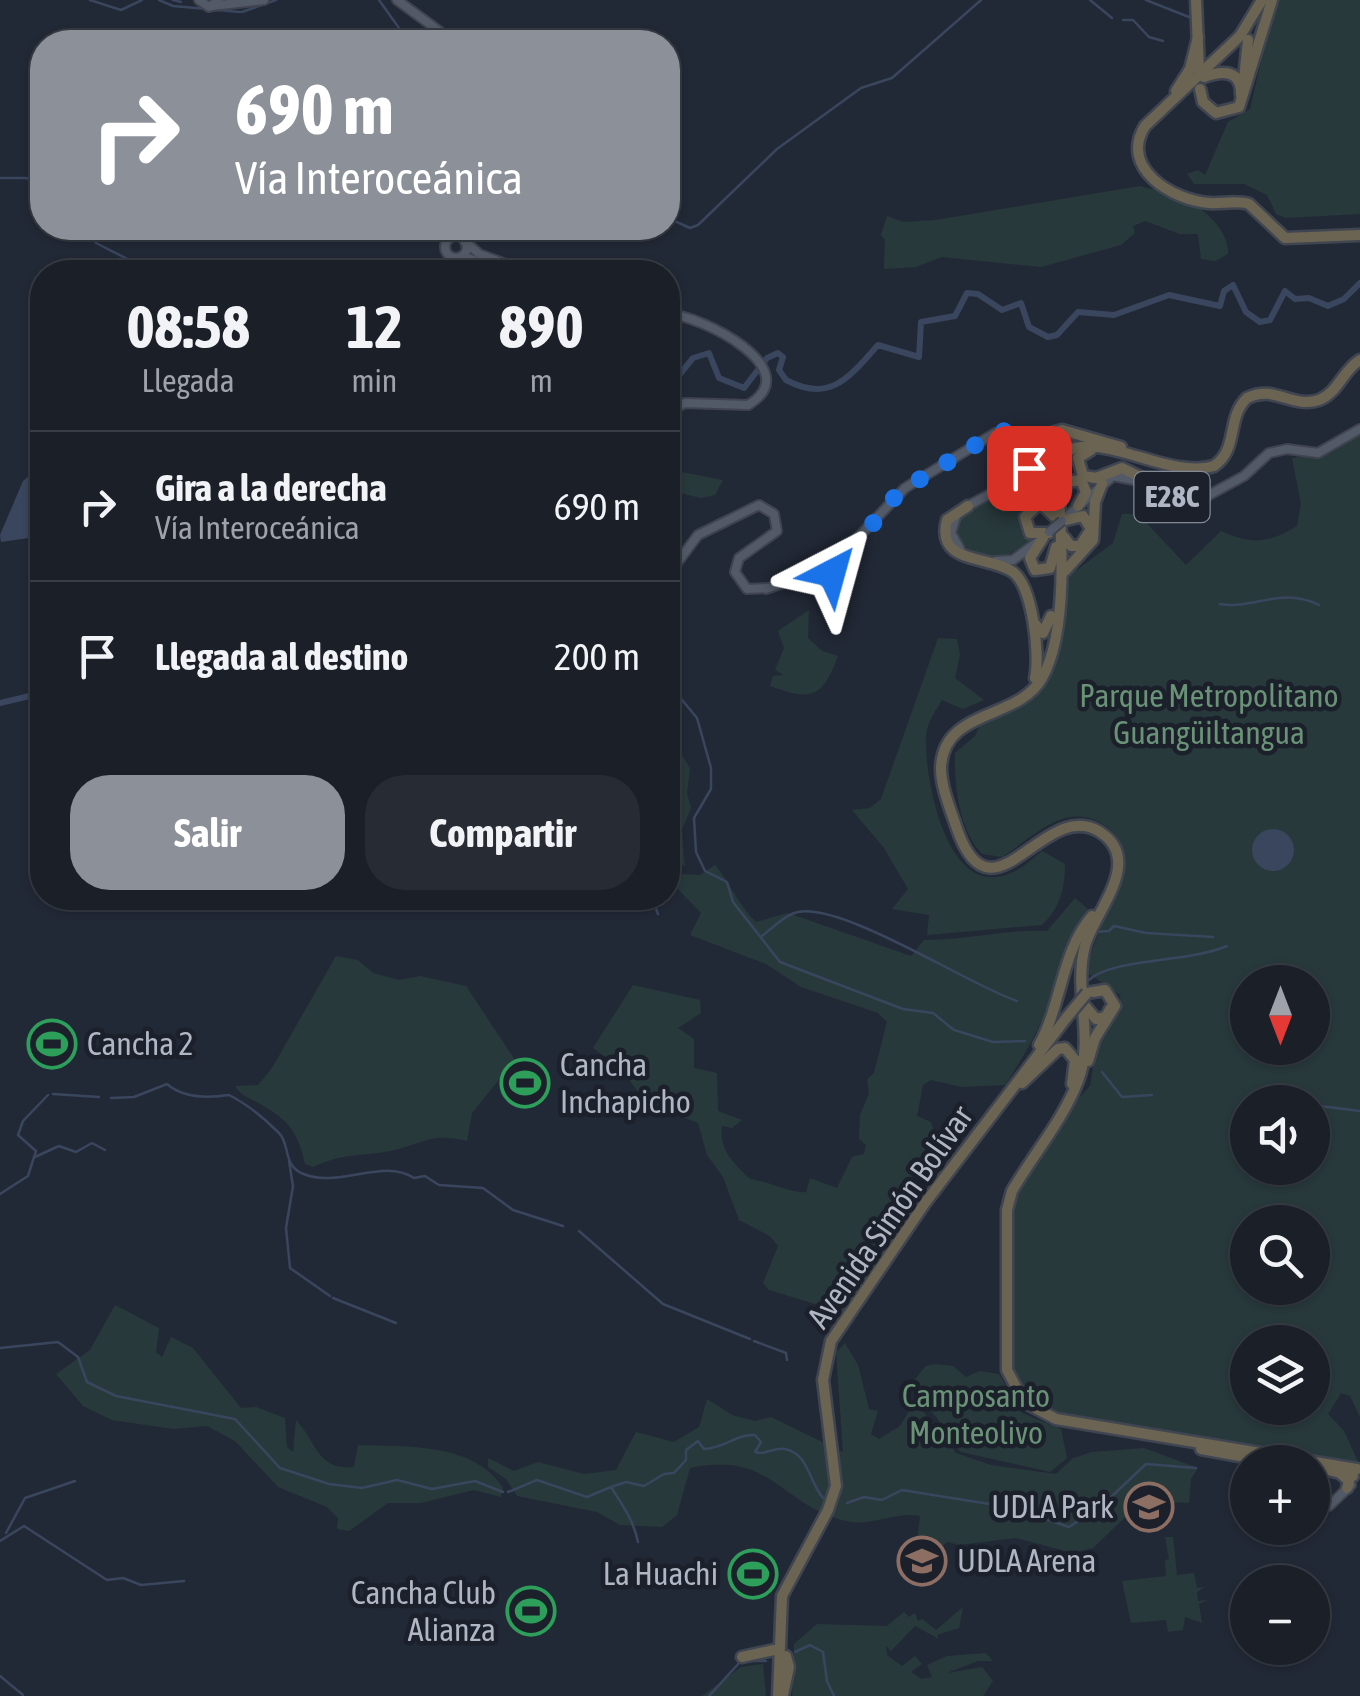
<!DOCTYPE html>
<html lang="es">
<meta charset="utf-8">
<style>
:root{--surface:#1a1f28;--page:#272c34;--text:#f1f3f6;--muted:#9fa2a8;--line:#383d45;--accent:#8c9099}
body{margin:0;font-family:"Asap Condensed",sans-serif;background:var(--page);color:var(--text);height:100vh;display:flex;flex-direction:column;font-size:38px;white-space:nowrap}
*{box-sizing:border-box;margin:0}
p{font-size:32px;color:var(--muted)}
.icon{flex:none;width:55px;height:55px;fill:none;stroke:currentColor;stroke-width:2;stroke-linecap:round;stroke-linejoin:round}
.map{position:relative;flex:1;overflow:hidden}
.sheet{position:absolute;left:30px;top:260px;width:650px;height:650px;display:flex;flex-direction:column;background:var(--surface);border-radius:40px;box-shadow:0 2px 8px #0004,0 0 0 2px var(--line)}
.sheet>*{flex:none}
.guide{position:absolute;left:30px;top:30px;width:650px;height:210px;border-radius:40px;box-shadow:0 2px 8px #0004,0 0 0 2px var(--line);background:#8c9099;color:#fff;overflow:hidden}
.needle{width:65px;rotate:180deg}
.controls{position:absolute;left:1230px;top:965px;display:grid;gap:20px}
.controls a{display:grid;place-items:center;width:100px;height:100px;border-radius:50%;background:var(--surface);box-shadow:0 2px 8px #0004,0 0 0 2px var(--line);font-size:50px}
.pin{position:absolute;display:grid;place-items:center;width:85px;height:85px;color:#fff;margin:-42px;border-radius:20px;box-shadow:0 5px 15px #0006}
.me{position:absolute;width:110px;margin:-55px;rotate:39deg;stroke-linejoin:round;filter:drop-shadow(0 0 8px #0008)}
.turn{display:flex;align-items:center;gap:35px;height:210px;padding:0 40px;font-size:45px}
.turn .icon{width:130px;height:130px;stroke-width:2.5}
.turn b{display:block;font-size:70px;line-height:85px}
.eta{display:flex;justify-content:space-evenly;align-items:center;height:170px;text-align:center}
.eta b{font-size:60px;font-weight:700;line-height:70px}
.action{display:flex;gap:20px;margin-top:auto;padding:20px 40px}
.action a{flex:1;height:115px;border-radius:40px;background:var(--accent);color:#fff;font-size:40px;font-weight:700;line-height:115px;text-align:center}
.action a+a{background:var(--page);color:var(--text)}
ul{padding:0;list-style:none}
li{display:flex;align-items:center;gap:30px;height:150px;padding:0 40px;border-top:2px solid var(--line)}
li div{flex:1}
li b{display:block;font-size:38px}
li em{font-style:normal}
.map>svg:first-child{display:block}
</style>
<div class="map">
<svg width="1360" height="1696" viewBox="0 0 1360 1696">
<rect width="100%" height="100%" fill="#222936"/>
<g fill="#28393b" fill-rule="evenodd">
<polygon points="1275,0 1360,0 1360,214 1286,218 1276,214 1267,195 1244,184 1194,184 1187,174 1198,170 1205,175 1228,122 1250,109"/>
<path d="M1140 186C1150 190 1161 189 1172 193 1197 202 1230 228 1228 254L1215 261 1201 259 1198 234H1180L1145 221 1133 226 1135 233 1121 245 1041 267 942 257 916 267 884 269 885 240 881 235 887 216 904 222 936 220Z"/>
<path d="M1360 433V1417L1350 1396 1341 1393 1328 1414 1344 1431 1360 1466 1060 1415 1023 1396 1009 1357 1011 1210 1016 1192 1068 1109 1090 1086 1097 1043 1121 1011 1120 995 1088 973C1089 926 1155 858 1104 825 1065 800 1034 837 1002 857L982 854C959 831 954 784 955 753L975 736 983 719C1060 699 1057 642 1070 575L1113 543 1122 514H1138L1186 565 1221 531C1251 545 1270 543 1297 526L1301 504 1292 458 1331 453ZM1248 982H1312V1048H1248ZM1248 1102H1312V1168H1248ZM1248 1222H1312V1288H1248ZM1248 1342H1312V1408H1248Z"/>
<polygon points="671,470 723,480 715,495 701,498 668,490"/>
<path d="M999 494 1022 515V528L1034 539 1003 558C983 554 963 553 954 532L965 510Z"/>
<path d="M809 610 808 638 822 651 838 656C822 699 811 701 770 686L773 676 784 675 775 670 784 648 778 631Z"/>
<path d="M938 638 957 639 960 655 955 678 984 700 963 709 942 700C936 710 927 723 926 735 924 774 945 902 1011 873 1022 869 1033 858 1042 851L1065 864C1065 888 1060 908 1042 925L927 935 929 915 892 909 908 889 884 848 852 810 870 808 881 799Z"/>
<polygon points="668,729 690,769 687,793 691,808 682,830 685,867 668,853 673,813 668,805"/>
<path d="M715 865C731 884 738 905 756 922L788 913 911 956 924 940C967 940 1004 929 1047 931L1075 898 1088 909C1065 933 1065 966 1053 995 1040 1027 1024 1057 1005 1085L962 1087 931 1080 923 1085 917 1116 931 1122 942 1154 898 1188 893 1234 864 1258 870 1270 845 1313 769 1290 763 1283 778 1246 770 1236 739 1220 723 1177 707 1155 698 1123 647 1103 619 1067 593 1048 633 985 700 1000 701 1013 678 1028 694 1039V1068L717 1073 718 1111 742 1120 732 1128 722 1126C718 1150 735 1164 750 1179 768 1181 792 1194 806 1192L810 1178 837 1188 852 1157 864 1154 866 1145 859 1139 860 1115 869 1094 867 1079 874 1073 887 1022 878 1013 801 987 766 964 690 935 701 913 674 885 677 874 700 875Z"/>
<path d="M336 956 358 960 373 973 399 980 420 976 466 986 515 1060 472 1113 467 1141C430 1132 424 1144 390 1151 358 1157 346 1152 313 1167L305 1164C299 1135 289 1120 262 1105 251 1098 243 1098 235 1086L258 1085 272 1068Z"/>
<path d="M115 1305 159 1328 156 1352 162 1357 171 1337 193 1348 241 1408 256 1407 285 1418 287 1447 293 1452 296 1420C317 1442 317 1471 354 1467L358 1445C406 1447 474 1442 503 1488L501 1497 474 1490 421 1503H388L349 1531 337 1529 338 1518 327 1507 278 1487 235 1441 207 1426 173 1429 112 1420 83 1406 56 1374 90 1350Z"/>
<path d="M845 1343 858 1365 869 1409 878 1411 871 1434 879 1439 900 1426 915 1401 956 1453 991 1465 1056 1474 1073 1458 1092 1452 1144 1448 1198 1468 1191 1479 1189 1503 1142 1501 1093 1548 1073 1553 1016 1538 959 1545 947 1542 919 1568 904 1561 916 1551 920 1516C898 1511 874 1525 851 1522 781 1509 775 1450 690 1468L677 1515 662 1527 620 1525 597 1512 517 1496 506 1479 488 1467V1458L514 1471 538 1462 584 1474 616 1470 636 1432 674 1442 699 1427 707 1399 732 1415 755 1421 771 1417 843 1452 836 1352Z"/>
<polygon points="935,1364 953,1366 966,1377 980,1371 999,1374 1022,1413 1061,1429 1067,1458 1050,1472 961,1452 945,1438 938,1419 917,1396 915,1379 926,1366"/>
<polygon points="1165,1537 1173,1537 1177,1575 1194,1573 1197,1588 1205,1587 1197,1592 1198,1601 1208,1600 1199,1604 1202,1623 1185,1617 1183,1630 1168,1632 1166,1620 1131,1623 1122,1581 1166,1576 1165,1560 1169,1559"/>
<polygon points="963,1607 959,1628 937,1635 939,1639 915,1626 891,1651 886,1646 887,1655 902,1666 915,1656 922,1664 911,1672 921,1679 932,1677 927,1665 947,1656 986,1653 993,1661 978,1661 947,1673 982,1667 993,1681 983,1696 792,1696 794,1644 817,1624 887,1626 904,1612 909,1617 915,1613 918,1621 922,1619 936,1630"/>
<polygon points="763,1664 766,1696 702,1696 741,1667"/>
</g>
<g fill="#39465e">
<polygon points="42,451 42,536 1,542 0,535 23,481 37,469"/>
<circle cx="1273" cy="850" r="21"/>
</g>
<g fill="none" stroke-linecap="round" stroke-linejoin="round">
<g stroke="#39465e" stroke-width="2.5">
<polyline points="90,0 121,10 142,0"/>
<polyline points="159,0 173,6 240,12"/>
<polyline points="173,0 181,2"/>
<polyline points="379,0 409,42"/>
<polyline points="1090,0 1112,18"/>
<polyline points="1146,0 1189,17"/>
<polyline points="242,12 276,0"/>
<polyline points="1123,20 1133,20 1149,37 1163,41"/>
<polyline points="0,178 26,178 42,184"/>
<polyline points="668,218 690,228 698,225 777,149 861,88 892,78 981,0"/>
<polyline points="83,228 96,243 147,269"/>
<path d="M1220 604C1254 610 1280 586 1319 605"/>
<polyline points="668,683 697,718 711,768 711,789 694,818 696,852 705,871 727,882 733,902 780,962 903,1009 933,1013 954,1030 993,1042 1025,1041"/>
<polyline points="652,898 658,914"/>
<polyline points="1094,932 1109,931 1114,926 1146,933 1213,937"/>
<path d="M762 936C771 929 783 917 794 913 837 898 970 986 1017 1001"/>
<path d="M1089 980C1113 958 1187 963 1227 946"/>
<polyline points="1102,1072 1122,1097 1152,1095"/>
<polyline points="53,1094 99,1097"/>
<path d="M111 1098 134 1097 167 1084C183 1098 209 1098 229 1095 247 1104 265 1119 279 1133 290 1144 283 1164 301 1173 339 1190 382 1157 414 1178L425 1176 439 1185 483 1188 513 1210 563 1226"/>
<polyline points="1281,1098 1301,1102"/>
<polyline points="1312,1105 1360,1111"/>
<polyline points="35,1157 59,1146 76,1152 92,1143 105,1150"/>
<polyline points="289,1161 293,1186 286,1228 290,1268 330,1296"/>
<polyline points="0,1194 28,1176 36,1151 18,1135 23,1121 48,1095"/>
<polyline points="579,1231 663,1304 750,1339"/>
<polyline points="333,1298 396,1323"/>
<polyline points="754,1341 786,1353 787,1360"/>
<polyline points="0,1348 58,1342 78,1357 87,1382 116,1396 235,1419 280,1468 329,1484 362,1488 397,1480 432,1489 475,1481 503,1492"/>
<path d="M611 1487 626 1482 644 1486 664 1474 674 1473 686 1460V1450L698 1441 704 1449C725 1448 736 1434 755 1435L761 1442 755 1452C766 1456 772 1447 785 1449 809 1454 809 1482 823 1498"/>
<path d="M508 1492 537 1480 587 1497 611 1487C623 1506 633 1519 638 1542"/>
<polyline points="847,1503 864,1497 882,1500 902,1490 1008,1507 1069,1527 1090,1513 1099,1498 1110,1498 1146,1464 1196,1468"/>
<polyline points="6,1533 25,1498 75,1481"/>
<polyline points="0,1541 24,1526 107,1580 123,1578 141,1585 184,1581"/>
<polyline points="795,1652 810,1645 823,1652 827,1681 834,1696"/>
<polyline points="748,1661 766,1661"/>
<polyline points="0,1676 23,1695"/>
<polyline points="709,1696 740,1662"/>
</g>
<g stroke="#39465e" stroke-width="6">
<path d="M668 371 680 374 693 358 709 353 719 378 744 388 767 358 778 353 783 357 779 370 786 380C831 404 850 376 878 345L919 357 921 322 955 316 967 293 978 294 1002 310 1021 303 1029 327 1048 337 1057 335 1078 312 1114 315 1169 295 1220 306 1224 291 1233 285 1246 312 1260 322 1270 320 1285 291 1295 299 1309 298 1328 306 1344 299 1360 283"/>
<polyline points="0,703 42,693"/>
</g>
<polyline stroke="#373e4b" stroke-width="8" stroke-dasharray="8 4" stroke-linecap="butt" points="465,228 464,248 484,261"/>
<g stroke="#3f4450" stroke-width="12">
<g id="major">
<polyline points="199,0 209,7 219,0"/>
<polyline points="397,0 454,42"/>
<polyline points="212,6 264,0"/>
<circle cx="456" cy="247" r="11"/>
<polyline points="465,242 470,228"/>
<polyline points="466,242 479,254 527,272"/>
<polyline points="463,256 502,272"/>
<path d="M668 314C700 315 809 369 748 405L685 403 668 412"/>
<polyline points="668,443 668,473"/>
<polyline points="1160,492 1187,503 1198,501 1244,476 1269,453 1287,449 1318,453 1360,429"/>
<polyline points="956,517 951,533 960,549"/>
<polyline points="1065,518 1113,476 1139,481"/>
<polyline points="996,561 1013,560 1036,543"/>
<polyline points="668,575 698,535 759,505 774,514 777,531 739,558 735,572 747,589 768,588"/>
<polyline points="815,576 833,573 848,556"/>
<polyline points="766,589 829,568 905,488 995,433 1020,435 1030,454 1025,475 966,507"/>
<polyline points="1329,1506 1351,1485"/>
</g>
</g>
<g stroke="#404651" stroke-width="15">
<g id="highway">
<polyline points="1196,0 1199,70"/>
<path d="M1262 0 1240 36 1145 126C1119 168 1172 200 1209 203 1223 204 1235 200 1249 204L1285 238 1360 235"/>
<path d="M1204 77C1223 70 1242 70 1241 95"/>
<polyline points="1244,79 1248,40"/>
<polyline points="1200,89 1203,102 1216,113 1239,107 1272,0"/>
<polyline points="1176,91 1190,69 1198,37"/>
<polyline points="1020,435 1031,439 1062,430 1121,447"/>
<polyline points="1091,450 1078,458 1083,476 1096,478 1122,468 1161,487 1165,494"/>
<polyline points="1063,498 1067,482 1081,480 1086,492 1078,506"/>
<path d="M968 506 947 520C935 565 990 555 1013 572 1033 587 1040 654 1035 678"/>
<polyline points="1062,521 1083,516 1091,529 1080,546 1071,546 1064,537"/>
<polyline points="1049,533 1030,533 1025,517 1040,503 1054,516"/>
<polyline points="1043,538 1030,558 1035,570 1050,568 1056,547"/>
<polyline points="1065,571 1093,540 1095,502 1102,484"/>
<polyline points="1035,624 1043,633 1051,616"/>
<polyline points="1087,993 1105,990 1115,1006 1095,1038 1088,1061"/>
<polyline points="1085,1006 1096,1019 1106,1017 1110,1009"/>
<path d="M1039 1045C1062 1004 1061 952 1092 916"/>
<polyline points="1022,1083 1058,1049 1065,1048 1075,1060 1072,1084"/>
<polyline points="1201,1449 1268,1461"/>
<path d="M1357 1469 1056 1419 1024 1402 1007 1370V1210L1012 1191C1033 1155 1063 1120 1078 1081 1095 1038 1073 990 1085 946 1094 912 1145 861 1100 832 1044 796 991 933 956 826 950 808 941 787 941 768 943 708 1018 721 1042 678 1070 629 1061 525 1057 469L1064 453C1100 429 1168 480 1214 466 1239 449 1226 418 1247 398 1274 384 1292 409 1319 400 1338 393 1343 370 1360 360"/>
<polyline points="1328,1470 1353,1476"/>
<polyline points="1340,1473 1349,1481 1347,1488"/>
<polyline points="742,1657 774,1650"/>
<polyline points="783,1695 789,1667 786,1656"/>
<polyline points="778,1696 782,1596 828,1510 836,1486 823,1380 831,1341 925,1203 1067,1017"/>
</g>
</g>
<use href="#major" stroke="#535a67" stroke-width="8"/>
<use href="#highway" stroke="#6c6453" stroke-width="10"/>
<g stroke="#3f4450" stroke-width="12" stroke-linecap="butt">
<polyline id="major-bridge" points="1049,532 1062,521"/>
</g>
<g stroke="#404651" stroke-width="15" stroke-linecap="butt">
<polyline id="highway-bridge" points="1067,1017 1087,993"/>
</g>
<use href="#major-bridge" stroke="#535a67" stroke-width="8"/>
<use href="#highway-bridge" stroke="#6c6453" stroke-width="10"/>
</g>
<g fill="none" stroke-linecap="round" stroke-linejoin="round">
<path stroke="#1a73e8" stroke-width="18" stroke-dasharray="0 32.4" d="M832 573 899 492 995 433C1020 425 1033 445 1029 468"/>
</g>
<defs>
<g id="stadium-ring" transform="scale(2.5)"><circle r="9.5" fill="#1b202b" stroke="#2e9e5b" stroke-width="1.5"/><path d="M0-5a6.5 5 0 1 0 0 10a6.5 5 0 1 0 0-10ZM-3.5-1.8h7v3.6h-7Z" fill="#2e9e5b"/></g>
<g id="university-ring" transform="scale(2.5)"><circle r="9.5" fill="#1b202b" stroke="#8d6e63" stroke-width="1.5"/><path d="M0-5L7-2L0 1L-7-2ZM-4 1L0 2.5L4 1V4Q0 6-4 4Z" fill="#8d6e63"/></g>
</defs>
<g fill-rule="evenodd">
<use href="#stadium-ring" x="52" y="1044"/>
<use href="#stadium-ring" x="525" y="1083"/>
<use href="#university-ring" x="1149" y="1507"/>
<use href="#university-ring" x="922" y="1561"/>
<use href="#stadium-ring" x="753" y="1574"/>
<use href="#stadium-ring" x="531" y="1611"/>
</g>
<g text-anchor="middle" stroke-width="9" stroke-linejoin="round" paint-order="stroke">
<rect fill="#1b202b" stroke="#838995" stroke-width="2.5" x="1134.5" y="472" width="75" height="50" rx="8"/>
<g font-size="30" font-weight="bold" fill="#b0b6c3">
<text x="1172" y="507">E28C</text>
</g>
<g font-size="32" fill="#699276" stroke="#1b202b">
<text x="1209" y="707">Parque Metropolitano<tspan x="1209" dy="37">Guangüiltangua</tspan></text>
<text x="976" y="1407">Camposanto<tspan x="976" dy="37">Monteolivo</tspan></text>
</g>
<g font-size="32" fill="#b0b6c3" stroke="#1b202b" text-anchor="start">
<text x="87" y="1055">Cancha 2</text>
<text x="560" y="1076">Cancha<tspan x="560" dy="37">Inchapicho</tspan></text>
<text x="1114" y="1518" text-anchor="end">UDLA Park</text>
<text x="957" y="1572">UDLA Arena</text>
<text x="718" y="1585" text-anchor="end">La Huachi</text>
<text x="496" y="1604" text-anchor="end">Cancha Club<tspan x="496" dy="37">Alianza</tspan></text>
</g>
<g font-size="32" fill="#b0b6c3" stroke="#1b202b">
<text transform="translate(890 1217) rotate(-55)" y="11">Avenida Simón Bolívar</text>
</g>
</g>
</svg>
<div class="controls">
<a><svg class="needle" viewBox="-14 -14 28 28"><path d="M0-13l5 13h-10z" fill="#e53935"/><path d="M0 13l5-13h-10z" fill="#9fa2a8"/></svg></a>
<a><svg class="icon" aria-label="sound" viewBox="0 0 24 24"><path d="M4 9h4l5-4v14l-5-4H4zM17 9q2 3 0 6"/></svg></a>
<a><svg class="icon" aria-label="search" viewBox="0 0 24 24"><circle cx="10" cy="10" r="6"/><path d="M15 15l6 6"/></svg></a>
<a><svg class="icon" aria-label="layers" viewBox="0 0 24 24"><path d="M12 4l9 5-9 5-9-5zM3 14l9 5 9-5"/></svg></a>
<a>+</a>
<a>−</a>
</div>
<div class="pin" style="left:1029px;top:468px;background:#d93025"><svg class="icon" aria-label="arrive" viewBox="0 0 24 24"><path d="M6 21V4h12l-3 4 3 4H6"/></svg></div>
<svg class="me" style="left:832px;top:573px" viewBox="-20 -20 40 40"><path d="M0-17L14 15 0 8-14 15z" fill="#1a73e8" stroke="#fff" stroke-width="4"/></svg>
<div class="guide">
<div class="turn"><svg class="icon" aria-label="right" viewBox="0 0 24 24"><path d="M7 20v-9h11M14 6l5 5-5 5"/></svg><div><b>690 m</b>Vía Interoceánica</div></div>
</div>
<section class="sheet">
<div class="eta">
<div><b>08:58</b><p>Llegada</p></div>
<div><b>12</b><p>min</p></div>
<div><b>890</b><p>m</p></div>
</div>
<ul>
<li><svg class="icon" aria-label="right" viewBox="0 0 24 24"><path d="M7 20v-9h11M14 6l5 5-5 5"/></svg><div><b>Gira a la derecha</b><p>Vía Interoceánica</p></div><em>690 m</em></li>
<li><svg class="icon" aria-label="arrive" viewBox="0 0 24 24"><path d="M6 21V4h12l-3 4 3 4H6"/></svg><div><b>Llegada al destino</b></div><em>200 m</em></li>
</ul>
<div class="action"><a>Salir</a><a>Compartir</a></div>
</section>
</div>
